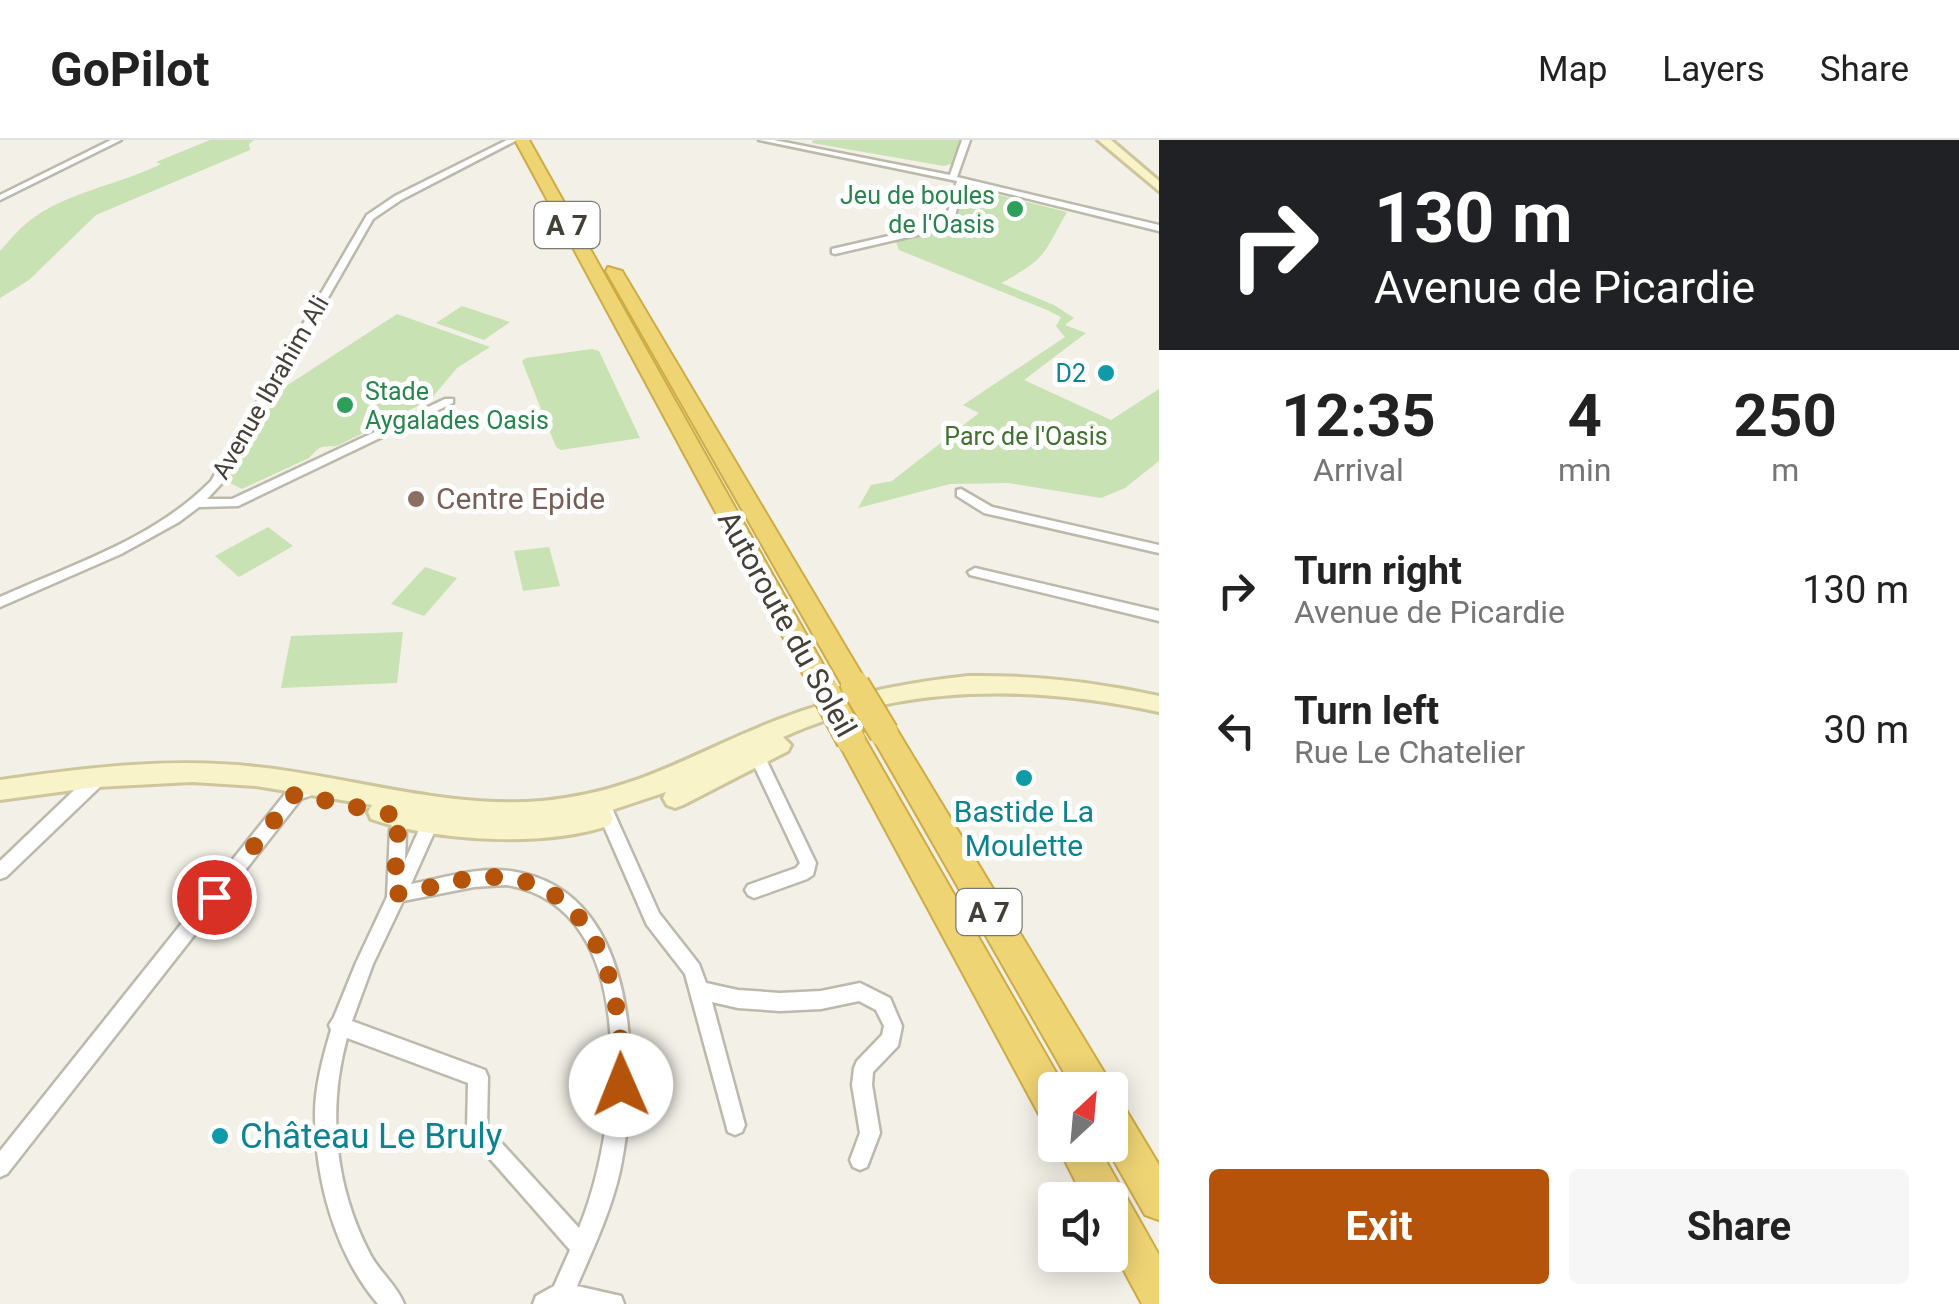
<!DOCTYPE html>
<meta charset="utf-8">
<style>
:root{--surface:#fff;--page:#f6f6f6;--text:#222;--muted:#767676;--line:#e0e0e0;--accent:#b45309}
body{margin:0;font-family:Roboto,sans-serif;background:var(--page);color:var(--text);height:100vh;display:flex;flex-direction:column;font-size:38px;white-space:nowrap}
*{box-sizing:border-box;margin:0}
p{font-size:32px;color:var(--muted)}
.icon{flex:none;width:55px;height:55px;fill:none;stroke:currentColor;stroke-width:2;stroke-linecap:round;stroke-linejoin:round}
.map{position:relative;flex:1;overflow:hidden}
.drawer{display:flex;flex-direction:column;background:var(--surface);width:800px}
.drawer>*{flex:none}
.banner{background:#202124;color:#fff;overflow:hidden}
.needle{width:65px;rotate:26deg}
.fabs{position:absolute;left:1038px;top:932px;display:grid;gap:20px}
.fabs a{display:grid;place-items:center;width:90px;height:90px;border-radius:10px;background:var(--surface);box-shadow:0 5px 25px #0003;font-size:50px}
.pin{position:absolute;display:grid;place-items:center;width:85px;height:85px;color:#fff;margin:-42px;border:5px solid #fff;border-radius:50%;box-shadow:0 2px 10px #0007}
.me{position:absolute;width:110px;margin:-55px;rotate:359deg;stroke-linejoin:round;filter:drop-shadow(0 0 8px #0008)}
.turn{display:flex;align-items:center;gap:35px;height:210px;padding:0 50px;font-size:45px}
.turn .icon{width:130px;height:130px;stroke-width:2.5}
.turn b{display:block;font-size:70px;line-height:85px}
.eta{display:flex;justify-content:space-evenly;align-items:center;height:170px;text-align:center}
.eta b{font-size:60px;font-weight:700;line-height:70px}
.primary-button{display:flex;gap:20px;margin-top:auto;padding:20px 50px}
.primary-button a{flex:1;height:115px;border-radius:10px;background:var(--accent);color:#fff;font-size:40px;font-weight:700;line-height:115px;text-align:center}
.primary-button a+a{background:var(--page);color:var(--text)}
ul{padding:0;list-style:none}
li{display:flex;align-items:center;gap:30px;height:140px;padding:0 50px}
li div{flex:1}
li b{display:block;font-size:38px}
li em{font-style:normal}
header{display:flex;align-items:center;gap:60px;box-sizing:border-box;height:140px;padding:0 50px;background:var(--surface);border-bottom:2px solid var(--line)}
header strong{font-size:48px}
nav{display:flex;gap:55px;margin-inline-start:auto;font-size:35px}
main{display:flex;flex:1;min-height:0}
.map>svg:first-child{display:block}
</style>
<header>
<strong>GoPilot</strong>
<nav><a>Map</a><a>Layers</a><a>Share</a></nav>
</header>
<main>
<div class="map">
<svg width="1159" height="1164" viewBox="0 0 1159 1164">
<rect width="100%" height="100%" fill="#f2f0e7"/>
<g fill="#c8e2b3">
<path d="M210 0H254L249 4 250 10 96 75 29 140 0 158V111C9 101 18 90 28 82 65 52 119 45 161 24L156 22Z"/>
<polygon points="813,0 961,0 954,23 944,26 812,3"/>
<path d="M975 49 1067 72C1042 116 1047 118 1001 143L1054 165 1074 178 1065 185 1086 193 1024 240 1111 280 1159 249V321L1125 348 1101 358 1009 343 950 344 858 368 871 345 892 341 979 273 963 265 1065 197 1056 186 1061 177 1047 170 899 110 895 99 949 87 966 50Z"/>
<polygon points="462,166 510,182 484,200 436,183"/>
<path d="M397 174 490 207 457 228 430 260 337 306C319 307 321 305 309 318L242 349 226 341 277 252Z"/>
<polygon points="592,209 599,211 640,298 561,310 556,307 522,221 526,218"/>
<polygon points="268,387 293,406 239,437 215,416"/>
<polygon points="549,407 560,446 523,451 514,411"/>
<polygon points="425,427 457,438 424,476 391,464"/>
<polygon points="403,492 397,543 281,548 291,496"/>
</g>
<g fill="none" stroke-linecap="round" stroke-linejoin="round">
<g stroke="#bcb8aa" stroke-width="5">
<g id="street">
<polygon points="111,0 121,0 0,60 0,55"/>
<path d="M507 0H517L401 60 373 79 222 343 207 359H232L445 259H453V263L238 366 199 367 179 382 121 414 0 467V457C73 424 154 399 211 341L367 75 395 56Z"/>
<polygon points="759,0 774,0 950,35 962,0 970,0 957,37 1159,85 1159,91 964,43 953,83 947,88 835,114 832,113 832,109 941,84 945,82 957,41"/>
<polygon points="961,349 992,367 1159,405 1159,413 984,373 957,356 957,350"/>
<polygon points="975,428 1159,471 1159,481 970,435 968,432"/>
<polygon points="758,611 763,613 816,723 813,735 807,739 754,758 748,755 745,750 748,745 796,728 800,723 750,617 753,613"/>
<polygon points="98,632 104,633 106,638 104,643 6,737 0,739 0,721 92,633"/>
<polygon points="317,640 323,641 325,646 323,651 301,659 7,1034 0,1037 0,1011 289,649"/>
<polygon points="603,659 609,661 611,666 659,773 699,824 706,843 738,850 780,853 821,851 860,843 890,858 902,886 898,906 873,932 872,945 880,993 867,1027 860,1030 853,1027 850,1020 860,993 852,945 854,928 857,921 882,895 884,886 876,870 859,861 821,869 780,871 738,868 712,862 745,985 742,992 735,995 728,992 685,834 647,785 595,666 597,661"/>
<path d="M406 663 412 665 414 670 406 690 405 721 427 672 433 670 439 672 441 677 411 744C445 738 481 725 516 732 642 754 640 936 620 1031 611 1071 593 1109 577 1146L621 1156 624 1164H533L536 1156 554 1146 570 1110 470 996 467 989 468 943 347 898C327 970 335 1046 369 1112 378 1131 397 1145 404 1164H378C335 1114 315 1039 315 974 315 946 323 917 331 890L329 885 334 877 356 823 387 757 390 690 400 665ZM506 745C647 767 618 995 579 1088L487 987 488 937 485 930 352 881 373 824 403 761 474 747Z"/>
</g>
</g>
<g stroke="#cdc59b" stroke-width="6">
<g id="secondary">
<polygon points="1098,0 1111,0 1159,41 1159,51"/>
<path d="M968 536C1034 535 1095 542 1159 556V572C1032 545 904 543 783 597L791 605 788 611 683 665 675 668 667 665 663 658 666 652 609 671 613 678 610 685C545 708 435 701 371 679L368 672 372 665 256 646 192 642 96 647 0 660V640C85 628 171 617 257 627 351 637 446 669 542 661 637 652 692 613 777 580 839 556 902 543 968 536Z"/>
</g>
</g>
<g stroke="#cdab45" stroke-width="4">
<g id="highway">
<polygon points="515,0 529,0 835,546 839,553 835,560 817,560"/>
<polygon points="608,127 622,131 864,538 868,545 864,552 846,552 606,131"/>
<polygon points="884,582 894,585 1107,937 1112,950 1110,955 1110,950 1074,950 870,593 874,585"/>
<polygon points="851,589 861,592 1066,950 1055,950 1055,985 1042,980 837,600 841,592"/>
<polygon points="1110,960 1123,965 1159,1025 1159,1080 1145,1075 1105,1005 1110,1005"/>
<polygon points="1057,1005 1097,1005 1159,1115 1159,1164 1142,1164 1110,1105 1110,1060 1085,1060"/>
</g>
</g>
<use href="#street" fill="#fff" fill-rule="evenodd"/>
<use href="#secondary" fill="#f9f3c9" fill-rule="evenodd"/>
<use href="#highway" fill="#efd474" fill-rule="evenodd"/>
<g stroke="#cdab45" stroke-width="32" stroke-linecap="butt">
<g id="highway-bridge">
<polyline points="855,545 884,593"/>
<polyline points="826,553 851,600"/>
</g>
</g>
<use href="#highway-bridge" stroke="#efd474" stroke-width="28"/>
</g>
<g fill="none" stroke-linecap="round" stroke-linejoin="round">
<path stroke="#b45309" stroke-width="18" stroke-dasharray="0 32.4" d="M214 757 295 654 403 677 398 690 394 754C427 751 460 736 492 737 600 738 625 859 621 945"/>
</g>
<g fill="#2e9e5b" stroke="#fff" stroke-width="4">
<circle cx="1015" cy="69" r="10"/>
<circle cx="345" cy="265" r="10"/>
</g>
<g fill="#0f9aa8" stroke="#fff" stroke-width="4">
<circle cx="1106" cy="233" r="10"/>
<circle cx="1024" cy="638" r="10"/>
<circle cx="220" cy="996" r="10"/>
</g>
<circle fill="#8d6e63" stroke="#fff" stroke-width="4" cx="416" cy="359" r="10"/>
<g text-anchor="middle" stroke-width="10" stroke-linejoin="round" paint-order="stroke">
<g font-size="25" fill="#27864d" stroke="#fff" text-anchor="end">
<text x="995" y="64">Jeu de boules<tspan x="995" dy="29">de l'Oasis</tspan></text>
<text x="365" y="260" text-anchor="start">Stade<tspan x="365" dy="29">Aygalades Oasis</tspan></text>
</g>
<g font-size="25" fill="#0d838f" stroke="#fff" text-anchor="end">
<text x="1086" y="242">D2</text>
</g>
<g font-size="25" fill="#444037" stroke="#fff">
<text transform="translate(270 247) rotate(-60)" y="9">Avenue Ibrahim Ali</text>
</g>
<g font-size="25" fill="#417030" stroke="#fff">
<text x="1026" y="305">Parc de l'Oasis</text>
</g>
<g fill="#fff" stroke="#7c7973" stroke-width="2.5">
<rect x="534.5" y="62" width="65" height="46" rx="8"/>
<rect x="956.5" y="749" width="65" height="46" rx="8"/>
</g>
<g font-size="28" font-weight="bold" fill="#444037">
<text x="567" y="95">A 7</text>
<text x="989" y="782">A 7</text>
</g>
<g font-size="30" fill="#785e54" stroke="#fff" text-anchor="start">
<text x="436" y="369">Centre Epide</text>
</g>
<g font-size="30" fill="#444037" stroke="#fff">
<text transform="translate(787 484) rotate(61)" y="10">Autoroute du Soleil</text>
</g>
<g font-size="30" fill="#0d838f" stroke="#fff">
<text x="1024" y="682">Bastide La<tspan x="1024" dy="34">Moulette</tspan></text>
</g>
<g font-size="35" fill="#0d838f" stroke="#fff" text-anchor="start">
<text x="240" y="1008">Château Le Bruly</text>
</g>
</g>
</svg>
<div class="fabs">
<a><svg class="needle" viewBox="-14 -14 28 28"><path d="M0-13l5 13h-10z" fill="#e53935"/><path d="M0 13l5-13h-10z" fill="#767676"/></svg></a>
<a><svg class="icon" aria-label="sound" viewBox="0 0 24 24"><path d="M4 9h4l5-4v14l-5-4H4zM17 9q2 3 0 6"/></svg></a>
</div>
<div class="pin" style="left:214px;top:757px;background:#d93025"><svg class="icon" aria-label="arrive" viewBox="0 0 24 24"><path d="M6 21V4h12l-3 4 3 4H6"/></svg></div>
<svg class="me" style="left:621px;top:945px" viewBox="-20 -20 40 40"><circle r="19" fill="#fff"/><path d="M0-13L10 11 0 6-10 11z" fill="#b45309"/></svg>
</div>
<section class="drawer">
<div class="banner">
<div class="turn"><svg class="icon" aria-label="right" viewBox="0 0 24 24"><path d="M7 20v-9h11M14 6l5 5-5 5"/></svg><div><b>130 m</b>Avenue de Picardie</div></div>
</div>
<div class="eta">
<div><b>12:35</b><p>Arrival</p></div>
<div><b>4</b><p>min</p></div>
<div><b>250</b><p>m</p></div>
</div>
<ul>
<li><svg class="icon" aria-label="right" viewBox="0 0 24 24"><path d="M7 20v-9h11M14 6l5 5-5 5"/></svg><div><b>Turn right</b><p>Avenue de Picardie</p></div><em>130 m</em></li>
<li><svg class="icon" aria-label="left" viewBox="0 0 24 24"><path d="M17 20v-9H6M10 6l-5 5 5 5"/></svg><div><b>Turn left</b><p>Rue Le Chatelier</p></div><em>30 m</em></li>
</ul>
<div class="primary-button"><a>Exit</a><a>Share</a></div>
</section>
</main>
